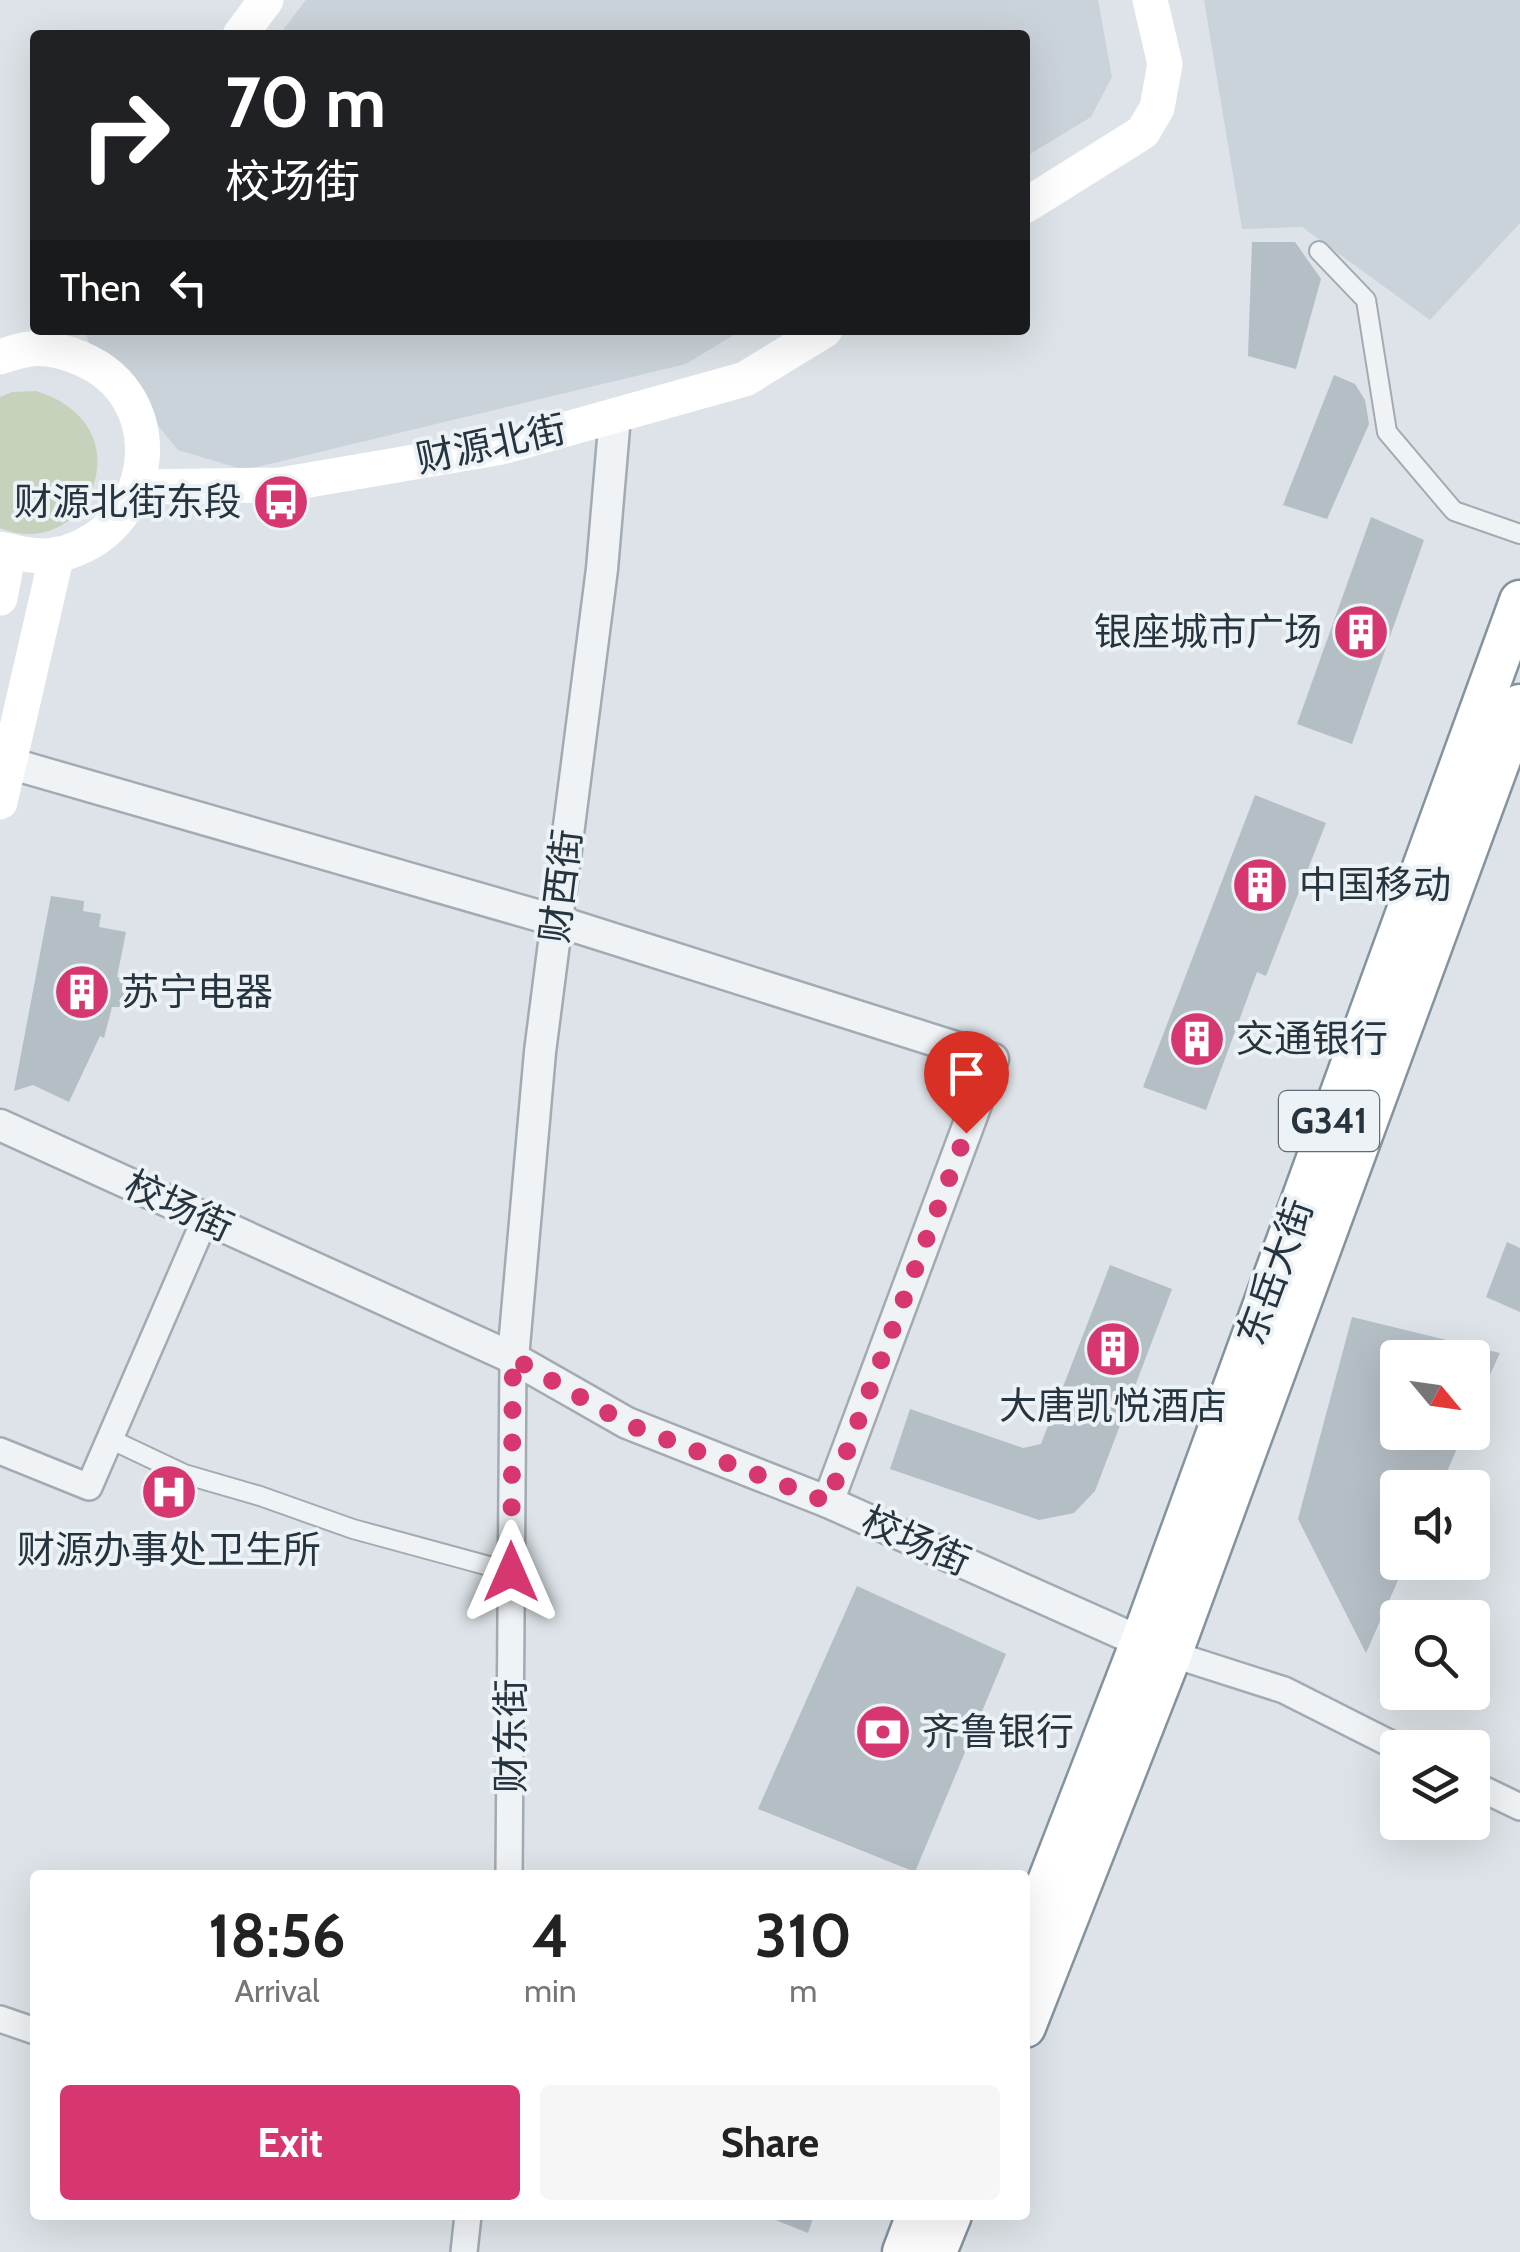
<!DOCTYPE html>
<meta charset="utf-8">
<style>
:root{--surface:#fff;--page:#f6f6f6;--text:#222;--muted:#767676;--accent:#d73770}
body{margin:0;font-family:Cabin,"Noto Sans SC",sans-serif;background:var(--page);color:var(--text);height:100vh;display:flex;flex-direction:column;font-size:38px;white-space:nowrap}
*{box-sizing:border-box;margin:0}
p{font-size:32px;color:var(--muted)}
.icon{flex:none;width:55px;height:55px;fill:none;stroke:currentColor;stroke-width:2;stroke-linecap:round;stroke-linejoin:round}
.map{position:relative;flex:1;overflow:hidden}
.drawer{position:absolute;left:30px;top:1870px;width:1000px;height:350px;display:flex;flex-direction:column;background:var(--surface);border-radius:10px;box-shadow:0 10px 40px #0002}
.drawer>*{flex:none}
.hud{position:absolute;left:30px;top:30px;width:1000px;height:305px;border-radius:10px;box-shadow:0 10px 40px #0002;background:#202124;color:#fff;overflow:hidden}
.needle{width:65px;rotate:119deg}
.tools{position:absolute;left:1380px;top:1340px;display:grid;gap:20px}
.tools a{display:grid;place-items:center;width:110px;height:110px;border-radius:10px;background:var(--surface);box-shadow:0 10px 40px #0002;font-size:50px}
.pin{position:absolute;display:grid;place-items:center;width:85px;height:85px;color:#fff;margin:-102px -42px;border-radius:50% 50% 50% 0;rotate:-45deg;box-shadow:0 0 10px #0007}
.pin .icon{rotate:45deg}
.me{position:absolute;width:110px;margin:-55px;rotate:0deg;stroke-linejoin:round;filter:drop-shadow(0 0 8px #0008)}
.turn{display:flex;align-items:center;gap:35px;height:210px;padding:0 30px;font-size:45px}
.turn .icon{width:130px;height:130px;stroke-width:2.5}
.turn b{display:block;font-size:70px;line-height:85px}
.then{display:flex;align-items:center;height:95px;padding:0 30px;background:#0003;gap:20px;font-size:38px}
.eta{display:flex;justify-content:space-evenly;align-items:center;height:170px;text-align:center}
.eta b{font-size:60px;font-weight:700;line-height:70px}
.action{display:flex;gap:20px;margin-top:auto;padding:20px 30px}
.action a{flex:1;height:115px;border-radius:10px;background:var(--accent);color:#fff;font-size:40px;font-weight:700;line-height:115px;text-align:center}
.action a+a{background:var(--page);color:var(--text)}
.map>svg:first-child{display:block}
</style>
<div class="map">
<svg width="1520" height="2252" viewBox="0 0 1520 2252">
<rect width="100%" height="100%" fill="#dde3e8"/>
<g fill="#cbd3da">
<polygon points="306,0 1098,0 1112,77 1091,117 1025,157 1025,35 279,35"/>
<polygon points="1204,0 1520,0 1520,223 1430,320 1302,227 1242,229"/>
<polygon points="85,330 742,330 686,364 245,470 178,450 88,341"/>
</g>
<path fill="#c7d2bd" d="M36 391C150 426 86 565 0 528V397L12 392Z"/>
<g fill="#b4bec5">
<polygon points="1252,242 1295,242 1321,279 1296,369 1248,356"/>
<polygon points="1334,375 1355,384 1365,400 1369,424 1327,519 1283,505"/>
<polygon points="1371,517 1424,540 1352,744 1297,724"/>
<polygon points="1255,795 1326,823 1266,976 1257,972 1206,1110 1143,1087"/>
<polygon points="51,896 84,901 83,911 101,914 99,927 126,932 117,977 134,980 128,1007 112,1007 104,1038 100,1036 69,1102 33,1085 14,1091"/>
<polygon points="1507,1242 1520,1248 1520,1312 1486,1297"/>
<polygon points="1110,1265 1172,1289 1095,1491 1074,1513 1039,1520 890,1469 910,1409 1023,1448 1041,1444"/>
<polygon points="1352,1317 1500,1353 1472,1414 1472,1358 1398,1358 1398,1432 1464,1432 1440,1488 1398,1488 1398,1562 1406,1562 1366,1653 1298,1519"/>
<polygon points="857,1586 1006,1654 915,1872 758,1809"/>
<polygon points="763,2215 814,2215 808,2233"/>
</g>
<g fill="none" stroke-linecap="round" stroke-linejoin="round">
<g stroke="#a2abb2" stroke-width="22">
<g id="pedestrian">
<polyline points="1319,251 1366,300 1387,432 1454,511 1520,534"/>
<polyline points="110,1439 184,1474 260,1496 353,1529 511,1572"/>
</g>
</g>
<g stroke="#a2abb2" stroke-width="30">
<g id="minor">
<polyline points="0,1451 89,1487 206,1217"/>
<polyline points="1159,1650 1284,1690 1399,1748"/>
<polyline points="1472,1784 1520,1807"/>
<polyline points="509,1875 513,1358"/>
<polyline points="0,2019 35,2031"/>
<polyline points="464,2252 468,2215"/>
</g>
</g>
<g stroke="#a2abb2" stroke-width="35">
<g id="tertiary">
<polyline points="9,763 557,921 993,1059 828,1502"/>
<polyline points="0,1125 513,1358 627,1423 828,1502 1141,1642"/>
<polyline points="513,1358 540,1052 602,569 615,416"/>
</g>
</g>
<g stroke="#83949f" stroke-width="45">
<g id="trunk">
<polyline points="1025,1941 1141,1642 1520,601"/>
<polyline points="1025,2027 1171,1655 1520,705"/>
<polyline points="903,2252 917,2215"/>
<polyline points="936,2252 951,2215"/>
</g>
</g>
<use href="#pedestrian" stroke="#f0f3f6" stroke-width="18"/>
<use href="#minor" stroke="#f0f3f6" stroke-width="25"/>
<use href="#tertiary" stroke="#f0f3f6" stroke-width="30"/>
<g stroke="#fff" stroke-width="35">
<polyline points="240,35 266,0"/>
<polyline points="1025,206 1143,132 1157,108 1165,64 1150,0"/>
<path d="M0 357C9 354 20 350 30 349 47 347 66 352 82 359 171 397 158 523 68 552 45 560 22 554 0 549"/>
<polyline points="138,487 280,485 502,447 745,379 825,330"/>
<polyline points="0,598 9,551"/>
<polyline points="0,802 57,554"/>
</g>
<use href="#trunk" stroke="#fff" stroke-width="40"/>
</g>
<g fill="none" stroke-linecap="round" stroke-linejoin="round">
<polyline stroke="#d73770" stroke-width="18" stroke-dasharray="0 32.4" points="511,1572 513,1358 627,1424 828,1502 966,1133"/>
</g>
<defs>
<g id="bus-disc" transform="scale(2.875)"><circle r="9.5" fill="#d73770" stroke="#ecf2f5"/><path d="M-5-6H5V4H4V6H2V4H-2V6H-4V4H-5ZM-3.5-4V0h7V-4ZM-3.5 1.2v1.5H-2V1.2ZM2 1.2v1.5H3.5V1.2Z" fill="#fff"/></g>
<g id="building-disc" transform="scale(2.875)"><circle r="9.5" fill="#d73770" stroke="#ecf2f5"/><path d="M-4-6H4V6H1V3H-1V6H-4ZM-2.5-4.3h1.7v1.8h-1.7ZM.8-4.3h1.7v1.8H.8ZM-2.5-1h1.7V.8h-1.7ZM.8-1h1.7V.8H.8Z" fill="#fff"/></g>
<g id="hospital-disc" transform="scale(2.875)"><circle r="9.5" fill="#d73770" stroke="#ecf2f5"/><path d="M-5-5h3v3.5h4V-5h3V5h-3V1.5h-4V5h-3Z" fill="#fff"/></g>
<g id="bank-disc" transform="scale(2.875)"><circle r="9.5" fill="#d73770" stroke="#ecf2f5"/><path d="M-6-4H6V4H-6ZM0-2.3a2.3 2.3 0 1 0 0 4.6a2.3 2.3 0 1 0 0-4.6Z" fill="#fff"/></g>
</defs>
<g fill-rule="evenodd">
<use href="#bus-disc" x="281" y="502"/>
<use href="#building-disc" x="1361" y="632"/>
<use href="#building-disc" x="1260" y="885"/>
<use href="#building-disc" x="82" y="992"/>
<use href="#building-disc" x="1197" y="1039"/>
<use href="#building-disc" x="1113" y="1349"/>
<use href="#hospital-disc" x="169" y="1492"/>
<use href="#bank-disc" x="883" y="1732"/>
</g>
<g text-anchor="middle" stroke-width="8" stroke-linejoin="round" paint-order="stroke">
<rect fill="#ecf2f5" stroke="#616d76" stroke-width="2.5" x="1279" y="1091" width="100" height="60" rx="8"/>
<g font-size="35" font-weight="bold" fill="#25343f">
<text x="1329" y="1133">G341</text>
</g>
<g font-size="38" fill="#25343f" stroke="#ecf2f5">
<text transform="translate(491 444) rotate(-12)" y="13">财源北街</text>
<text transform="translate(561 886) rotate(-83)" y="13">财西街</text>
<text transform="translate(179 1206) rotate(25)" y="13">校场街</text>
<text transform="translate(1275 1272) rotate(-70)" y="13">东岳大街</text>
<text transform="translate(916 1541) rotate(24)" y="13">校场街</text>
<text transform="translate(511 1736) rotate(-90)" y="13">财东街</text>
</g>
<g font-size="38" fill="#25343f" stroke="#ecf2f5" text-anchor="start">
<text x="242" y="515" text-anchor="end">财源北街东段</text>
<text x="1322" y="645" text-anchor="end">银座城市广场</text>
<text x="1299" y="898">中国移动</text>
<text x="121" y="1005">苏宁电器</text>
<text x="1236" y="1052">交通银行</text>
<text x="1113" y="1419" text-anchor="middle">大唐凯悦酒店</text>
<text x="169" y="1563" text-anchor="middle">财源办事处卫生所</text>
<text x="922" y="1745">齐鲁银行</text>
</g>
</g>
</svg>
<div class="tools">
<a><svg class="needle" viewBox="-14 -14 28 28"><path d="M0-13l5 13h-10z" fill="#e53935"/><path d="M0 13l5-13h-10z" fill="#767676"/></svg></a>
<a><svg class="icon" aria-label="sound" viewBox="0 0 24 24"><path d="M4 9h4l5-4v14l-5-4H4zM17 9q2 3 0 6"/></svg></a>
<a><svg class="icon" aria-label="search" viewBox="0 0 24 24"><circle cx="10" cy="10" r="6"/><path d="M15 15l6 6"/></svg></a>
<a><svg class="icon" aria-label="layers" viewBox="0 0 24 24"><path d="M12 4l9 5-9 5-9-5zM3 14l9 5 9-5"/></svg></a>
</div>
<div class="pin" style="left:966px;top:1133px;background:#d93025"><svg class="icon" aria-label="arrive" viewBox="0 0 24 24"><path d="M6 21V4h12l-3 4 3 4H6"/></svg></div>
<svg class="me" style="left:511px;top:1572px" viewBox="-20 -20 40 40"><path d="M0-17L14 15 0 8-14 15z" fill="#d73770" stroke="#fff" stroke-width="4"/></svg>
<div class="hud">
<div class="turn"><svg class="icon" aria-label="right" viewBox="0 0 24 24"><path d="M7 20v-9h11M14 6l5 5-5 5"/></svg><div><b>70 m</b>校场街</div></div>
<div class="then">Then<svg class="icon" aria-label="left" viewBox="0 0 24 24"><path d="M17 20v-9H6M10 6l-5 5 5 5"/></svg></div>
</div>
<section class="drawer">
<div class="eta">
<div><b>18:56</b><p>Arrival</p></div>
<div><b>4</b><p>min</p></div>
<div><b>310</b><p>m</p></div>
</div>
<div class="action"><a>Exit</a><a>Share</a></div>
</section>
</div>
